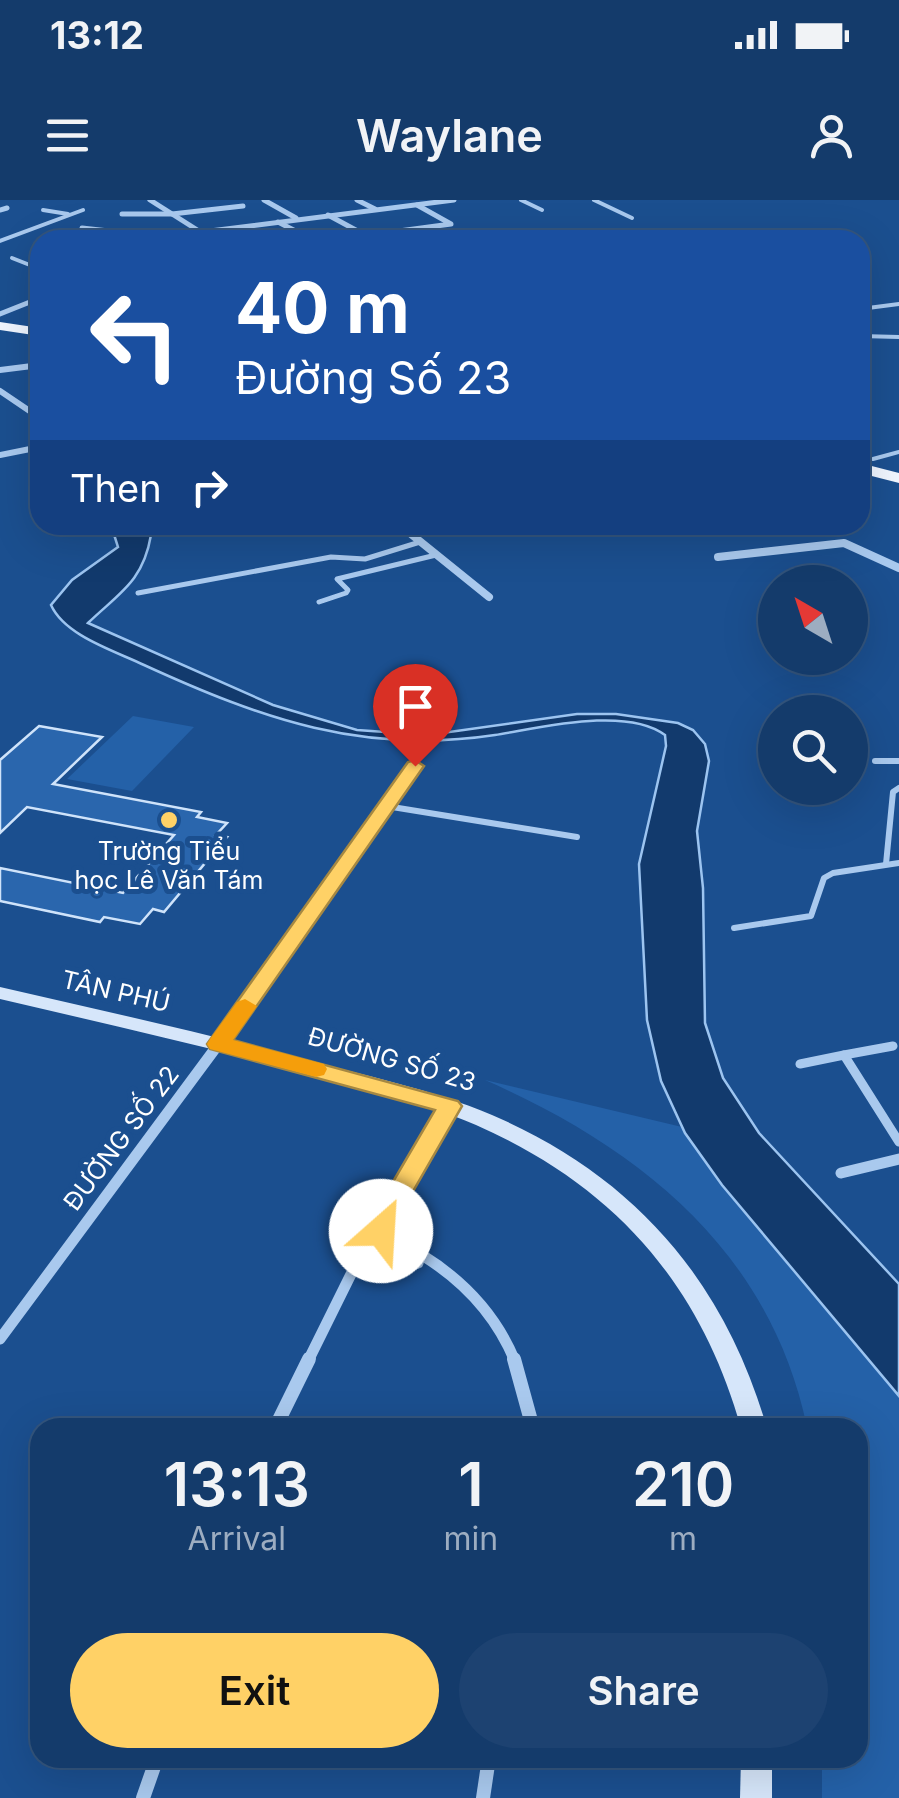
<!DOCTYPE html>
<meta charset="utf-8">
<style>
:root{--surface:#143b6b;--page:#1d4271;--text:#f1f3f6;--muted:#9dadc1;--line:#33557e;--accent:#ffd166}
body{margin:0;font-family:Inter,sans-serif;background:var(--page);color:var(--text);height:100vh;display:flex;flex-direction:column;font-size:38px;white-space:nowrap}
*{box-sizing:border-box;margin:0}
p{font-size:32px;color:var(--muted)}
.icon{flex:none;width:55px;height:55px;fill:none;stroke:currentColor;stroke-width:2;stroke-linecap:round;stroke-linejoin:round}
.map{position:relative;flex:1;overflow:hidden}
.details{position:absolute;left:30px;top:1218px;width:838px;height:350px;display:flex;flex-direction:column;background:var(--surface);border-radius:30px;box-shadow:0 10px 40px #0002,0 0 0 2px var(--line)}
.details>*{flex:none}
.guide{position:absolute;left:30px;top:30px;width:840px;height:305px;border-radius:30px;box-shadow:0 10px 40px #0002,0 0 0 2px var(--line);background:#1a4fa0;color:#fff;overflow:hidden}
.needle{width:65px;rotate:321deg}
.tools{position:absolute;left:758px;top:365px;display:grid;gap:20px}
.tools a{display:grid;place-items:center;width:110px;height:110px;border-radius:50%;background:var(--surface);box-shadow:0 10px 40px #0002,0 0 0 2px var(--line);font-size:50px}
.pin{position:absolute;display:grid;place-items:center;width:85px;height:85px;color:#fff;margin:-102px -42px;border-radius:50% 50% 50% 0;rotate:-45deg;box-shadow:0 0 10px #0007}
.pin .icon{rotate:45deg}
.me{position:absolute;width:110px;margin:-55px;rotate:26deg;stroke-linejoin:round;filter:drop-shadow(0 0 8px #0008)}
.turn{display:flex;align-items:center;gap:35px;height:210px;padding:0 40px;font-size:45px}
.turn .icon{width:130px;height:130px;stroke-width:2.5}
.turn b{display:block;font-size:70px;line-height:85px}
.then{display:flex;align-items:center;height:95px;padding:0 40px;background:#0003;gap:20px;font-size:38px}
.eta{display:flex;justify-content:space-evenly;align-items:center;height:170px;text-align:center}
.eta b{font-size:60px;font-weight:600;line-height:70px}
.action{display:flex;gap:20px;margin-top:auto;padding:20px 40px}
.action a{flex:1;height:115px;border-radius:60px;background:var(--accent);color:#111;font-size:40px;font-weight:600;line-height:115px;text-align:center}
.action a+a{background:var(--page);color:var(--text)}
.status{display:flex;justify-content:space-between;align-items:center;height:70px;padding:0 50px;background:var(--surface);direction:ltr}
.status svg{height:28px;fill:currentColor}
header{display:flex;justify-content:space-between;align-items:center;height:130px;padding:0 40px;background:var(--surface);font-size:45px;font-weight:600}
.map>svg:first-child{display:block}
</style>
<div class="status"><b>13:12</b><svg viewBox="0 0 49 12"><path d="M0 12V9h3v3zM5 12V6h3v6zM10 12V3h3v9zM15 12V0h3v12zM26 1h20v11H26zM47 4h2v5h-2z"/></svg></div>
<header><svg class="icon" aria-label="menu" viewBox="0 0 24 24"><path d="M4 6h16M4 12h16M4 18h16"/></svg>Waylane<svg class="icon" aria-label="person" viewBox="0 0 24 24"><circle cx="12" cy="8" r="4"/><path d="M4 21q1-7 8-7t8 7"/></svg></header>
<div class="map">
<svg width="899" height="1598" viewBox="0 0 899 1598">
<rect width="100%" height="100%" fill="#1b4f8f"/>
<g fill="#2461a8">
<polygon points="133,516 194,527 132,591 67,579"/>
<path d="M485 880 682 927 722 985 899 1196V1598H822V1558H858V1228L807 1227C770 1052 642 949 485 880Z"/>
</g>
<path fill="#123a6d" stroke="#9cc4f0" stroke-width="2.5" d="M111 325H143L151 335C143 382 119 393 88 423L273 505 357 530 428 535 577 514H616L678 523 693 530 705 544 709 561 697 631 703 688 705 823 723 878 759 933 899 1084V1196L722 985 685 933 661 881 647 820 639 664 666 546 665 535C626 506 540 528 495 535 363 555 262 519 144 465 115 451 65 436 51 405L72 380 118 347Z"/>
<polygon fill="#2a66ad" stroke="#cfe3fa" stroke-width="2.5" points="39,526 102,537 53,584 201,612 197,617 227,623 216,635 227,637 164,712 153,709 140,724 104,717 100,722 0,701 0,668 123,693 174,635 27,607 0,633 0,560"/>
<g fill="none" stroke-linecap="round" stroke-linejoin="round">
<g stroke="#a9c9ee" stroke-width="4">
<polyline points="521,0 542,10"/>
<polyline points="594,0 632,18"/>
<polyline points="43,10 68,14"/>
<polyline points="0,41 83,10"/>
<polyline points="12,58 40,69"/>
<polyline points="860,109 899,104"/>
<polyline points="860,136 899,137"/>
<polyline points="873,259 899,252"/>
</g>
<g stroke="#a9c9ee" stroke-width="5">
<polyline points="138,393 331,357 365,359 420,342"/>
<polyline points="319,402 346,393 348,390 337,379 436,355"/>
</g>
<g stroke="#a9c9ee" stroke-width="6">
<polyline points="875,561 899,561"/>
<polyline points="386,606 577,637"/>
<polyline points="886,664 893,592 899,588"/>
<polyline points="734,728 811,716 824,678 833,673 899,663"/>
</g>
<g stroke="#a9c9ee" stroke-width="9">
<polyline points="844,855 893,846"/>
<polyline points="800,864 844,855 899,942"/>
</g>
<g stroke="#a9c9ee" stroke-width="5">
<polyline points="150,0 213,40"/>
<polyline points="264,0 296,18"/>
<polyline points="357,0 375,9"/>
<polyline points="0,10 7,8"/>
<polyline points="122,14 172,14 243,6"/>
<polyline points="328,15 365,35"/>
<polyline points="278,22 313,40"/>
<polyline points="82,28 180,39"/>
<polyline points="179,40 210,31 454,0"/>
<polyline points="332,40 451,24 417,5"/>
<polyline points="0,114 40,98"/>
</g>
<g stroke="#a9c9ee" stroke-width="6">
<polyline points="0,170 40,165"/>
<polyline points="0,191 40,218"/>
<polyline points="0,255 40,247"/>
</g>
<g stroke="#a9c9ee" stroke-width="8">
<polyline points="407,325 406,330 489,397"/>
<polyline points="718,357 844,343 899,368"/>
</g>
<polyline stroke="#a9c9ee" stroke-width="9" points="241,813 415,566"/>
<g stroke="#a9c9ee" stroke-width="11">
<polyline points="841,973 899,959"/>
<path d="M399 1030 411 1033 422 1044 418 1063 393 1073 370 1067 361 1054C365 1034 381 1031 399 1030Z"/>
<polyline points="377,1032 450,906"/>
<path d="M422 1055C464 1081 496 1115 515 1161"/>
<polyline points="0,1139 243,811"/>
<polyline points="308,1161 361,1054"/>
</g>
<g stroke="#a9c9ee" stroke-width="14">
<polyline points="514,1159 533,1228"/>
<polyline points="275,1228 309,1159"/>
<polyline points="143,1598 157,1558"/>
<polyline points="483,1598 489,1558"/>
</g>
<g fill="#d6e6fa" fill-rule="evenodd">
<path d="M0 787C101 810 202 833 302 859 366 876 431 889 492 915 634 976 724 1080 767 1228H741C700 1083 614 986 476 925 419 900 355 887 295 870 197 845 99 822 0 799Z"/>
<polygon points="741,1558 772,1558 772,1598 740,1598"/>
</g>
<g fill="#f0f6ff" fill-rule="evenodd">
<polygon points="0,122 40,128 40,136 0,130"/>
<polygon points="860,263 899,273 899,283 860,273"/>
</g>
</g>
<polygon fill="#ffd166" stroke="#a68842" stroke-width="2.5" points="415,560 424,566 233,840 458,901 462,906 392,1028 394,1031 390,1038 376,1042 367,1039 363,1033 435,910 210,849 207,844 408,562"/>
<polygon fill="#f59e0b" points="245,799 257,806 233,840 324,864 327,869 324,875 316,877 210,849 207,844 210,839 237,802"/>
<circle fill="#ffd166" stroke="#1b4f8f" stroke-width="4" cx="169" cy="620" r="10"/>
<g text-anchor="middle" stroke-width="10" stroke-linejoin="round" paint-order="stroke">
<g font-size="25" fill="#fff" stroke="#1b4f8f">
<text x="169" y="660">Trường Tiểu<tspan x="169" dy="29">học Lê Văn Tám</tspan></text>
</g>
<g font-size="25" fill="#fff" stroke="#1b4f8f">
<text transform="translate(116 791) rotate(13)" y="9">TÂN PHÚ</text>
<text transform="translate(392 859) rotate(16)" y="9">ĐƯỜNG SỐ 23</text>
<text transform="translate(121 938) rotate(-53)" y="9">ĐƯỜNG SỐ 22</text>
</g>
</g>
</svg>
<div class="tools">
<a><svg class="needle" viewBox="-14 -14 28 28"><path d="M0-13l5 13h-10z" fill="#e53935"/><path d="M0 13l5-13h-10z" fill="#9dadc1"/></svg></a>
<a><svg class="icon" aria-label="search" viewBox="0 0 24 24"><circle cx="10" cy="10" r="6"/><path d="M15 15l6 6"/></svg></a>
</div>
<div class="pin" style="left:415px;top:566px;background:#d93025"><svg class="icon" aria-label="arrive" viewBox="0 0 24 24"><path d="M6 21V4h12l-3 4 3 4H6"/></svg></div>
<svg class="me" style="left:381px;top:1031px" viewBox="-20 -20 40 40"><circle r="19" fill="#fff"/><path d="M0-13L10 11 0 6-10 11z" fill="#ffd166"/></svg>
<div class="guide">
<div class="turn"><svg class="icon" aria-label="left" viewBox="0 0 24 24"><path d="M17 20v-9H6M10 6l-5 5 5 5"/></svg><div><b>40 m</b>Đường Số 23</div></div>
<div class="then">Then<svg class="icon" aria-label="right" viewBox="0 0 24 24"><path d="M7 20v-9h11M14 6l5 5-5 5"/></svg></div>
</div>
<section class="details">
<div class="eta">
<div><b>13:13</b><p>Arrival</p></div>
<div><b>1</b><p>min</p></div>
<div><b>210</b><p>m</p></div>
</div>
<div class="action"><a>Exit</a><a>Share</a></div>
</section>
</div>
